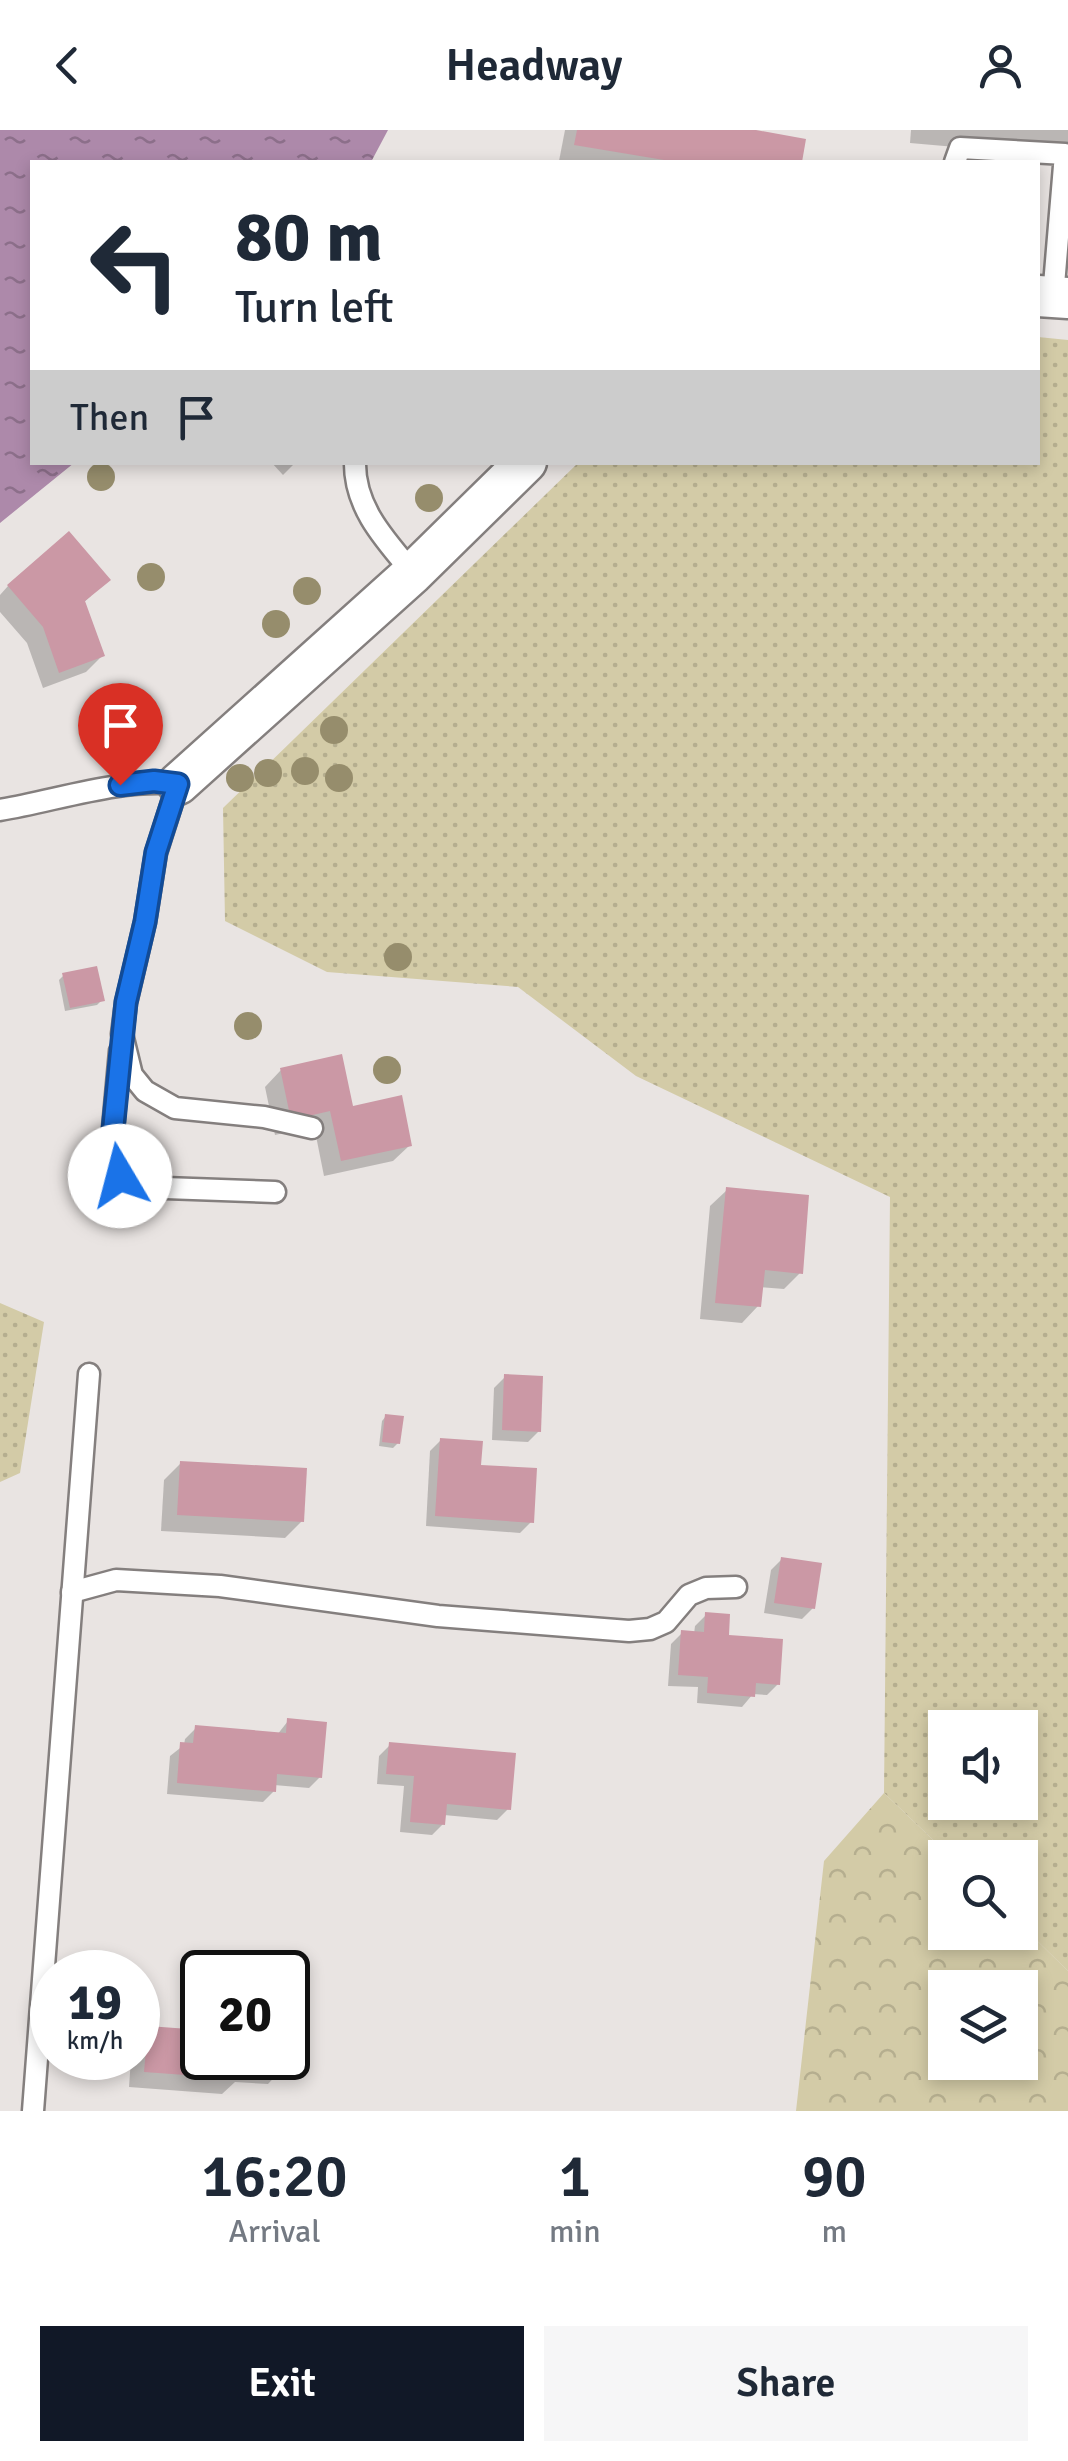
<!DOCTYPE html>
<style>
:root{--surface:#fff;--page:#f6f6f7;--text:#1f2937;--muted:#747a83;--accent:#111827}
body{margin:0;font-family:Signika,sans-serif;background:var(--page);color:var(--text);height:100vh;display:flex;flex-direction:column;font-size:38px;white-space:nowrap}
*{box-sizing:border-box;margin:0}
p{font-size:32px;color:var(--muted)}
.icon{flex:none;width:55px;height:55px;fill:none;stroke:currentColor;stroke-width:2;stroke-linecap:round;stroke-linejoin:round}
.map{position:relative;height:1981px;overflow:hidden}
.sheet{display:flex;flex-direction:column;background:var(--surface);flex:1}
.sheet>*{flex:none}
.top-card{position:absolute;left:30px;top:30px;width:1010px;height:305px;border-radius:0px;box-shadow:0 5px 15px #0003;background:#fff;color:var(--text);overflow:hidden}
.tools{position:absolute;left:928px;top:1580px;display:grid;gap:20px}
.tools a{display:grid;place-items:center;width:110px;height:110px;border-radius:0px;background:var(--surface);box-shadow:0 5px 15px #0003;font-size:50px}
.speed{position:absolute;left:30px;top:1820px;display:flex;gap:20px;font-size:50px;font-weight:700;text-align:center}
.speed>*{display:grid;place-content:center;width:130px;height:130px;border-radius:50%;background:var(--surface);box-shadow:0 5px 15px #0003;line-height:1}
.speed small{font-size:25px;font-weight:400}
.speed .limit{border:5px solid #111;border-radius:15px;background:#fff;color:#111}
.pin{position:absolute;display:grid;place-items:center;width:85px;height:85px;color:#fff;margin:-102px -42px;border-radius:50% 50% 50% 0;rotate:-45deg;box-shadow:0 0 10px #0007}
.pin .icon{rotate:45deg}
.me{position:absolute;width:110px;margin:-55px;rotate:352deg;stroke-linejoin:round;filter:drop-shadow(0 0 8px #0008)}
.turn{display:flex;align-items:center;gap:35px;height:210px;padding:0 40px;font-size:45px}
.turn .icon{width:130px;height:130px;stroke-width:2.5}
.turn b{display:block;font-size:70px;line-height:85px}
.then{display:flex;align-items:center;height:95px;padding:0 40px;background:#0003;gap:20px;font-size:38px}
.eta{display:flex;justify-content:space-evenly;align-items:center;height:170px;text-align:center}
.eta b{font-size:60px;font-weight:600;line-height:70px}
.action{display:flex;gap:20px;margin-top:auto;padding:20px 40px}
.action a{flex:1;height:115px;border-radius:0px;background:var(--accent);color:#fff;font-size:40px;font-weight:600;line-height:115px;text-align:center}
.action a+a{background:var(--page);color:var(--text)}
header{display:flex;justify-content:space-between;align-items:center;height:130px;padding:0 40px;background:var(--surface);font-size:45px;font-weight:600}
.map>svg:first-child{display:block}
</style>
<header><svg class="icon" aria-label="back" viewBox="0 0 24 24"><path d="M15 5l-7 7 7 7"/></svg>Headway<svg class="icon" aria-label="person" viewBox="0 0 24 24"><circle cx="12" cy="8" r="4"/><path d="M4 21q1-7 8-7t8 7"/></svg></header>
<div class="map">
<svg width="1068" height="1981" viewBox="0 0 1068 1981">
<defs>
<pattern id="grass-dots" width="8" height="8" patternUnits="userSpaceOnUse" patternTransform="scale(2.5)"><rect width="8" height="8" fill="#d3cba7"/><path d="M2 2h.1M6 6h.1" fill="none" stroke="#b5ae8f" stroke-width="1.8" stroke-linecap="round"/></pattern>
<pattern id="forest-crowns" width="20" height="18" patternUnits="userSpaceOnUse" patternTransform="scale(2.5)"><rect width="20" height="18" fill="#d3cba7"/><path d="M2 6a3 3 0 1 1 6 0M12 15a3 3 0 1 1 6 0" fill="none" stroke="#b5ae8f"/></pattern>
<pattern id="water-ripples" width="26" height="14" patternUnits="userSpaceOnUse" patternTransform="scale(2.5)"><rect width="26" height="14" fill="#ad89aa"/><path d="M2 4q2-2 4 0t4 0M15 11q2-2 4 0t4 0" fill="none" stroke="#8c6f8a"/></pattern>
</defs>
<rect width="100%" height="100%" fill="#e9e4e2"/>
<g fill="url(#grass-dots)" fill-rule="evenodd">
<path d="M1038 207 1068 210V1841L1020 1794V1728L951 1727 884 1663 890 1067 636 946 518 857 327 842 225 791 223 678 578 333 1038 332ZM945 1598H1020V1672H945Z"/>
<polygon points="0,1173 44,1192 20,1343 0,1352"/>
</g>
<path fill="url(#forest-crowns)" fill-rule="evenodd" d="M884 1663 951 1727 945 1728V1802H1020V1794L1068 1841V1981H796L824 1731ZM945 1858H1020V1932H945Z"/>
<polygon fill="url(#water-ripples)" points="0,0 388,0 371,32 32,32 32,332 74,333 0,393"/>
<g fill="#0003">
<polygon points="565,0 742,0 803,11 799,32 569,32 559,31"/>
<polygon points="911,0 1068,0 1068,14 1057,26 910,13"/>
<polygon points="271,332 296,332 283,345"/>
<polygon points="8,456 91,466 83,473 102,526 86,542 43,558 27,513 0,482 0,465"/>
<polygon points="64,845 102,870 97,875 65,881 59,850"/>
<polygon points="281,940 410,1015 393,1031 324,1046 314,996 275,1005 265,957"/>
<polygon points="727,1060 800,1143 784,1159 760,1157 758,1176 742,1193 700,1189 710,1076"/>
<polygon points="505,1247 539,1301 528,1312 492,1310 494,1258"/>
<polygon points="386,1286 398,1313 393,1318 379,1316 382,1291"/>
<polygon points="441,1310 478,1337 531,1392 520,1403 426,1396 430,1321"/>
<polygon points="181,1333 302,1391 285,1408 161,1401 164,1350"/>
<polygon points="782,1429 813,1478 802,1489 764,1483 771,1440"/>
<polygon points="706,1485 778,1554 767,1565 753,1564 742,1577 697,1573 698,1557 668,1556 671,1514 682,1503 694,1504 695,1496"/>
<polygon points="288,1591 320,1647 309,1658 274,1655 274,1661 263,1672 167,1664 170,1626 184,1615 185,1609 196,1598 277,1605"/>
<polygon points="390,1615 508,1679 497,1690 444,1685 443,1694 432,1705 400,1702 404,1656 377,1654 379,1626"/>
<polygon points="149,1899 202,1903 202,1928 285,1928 284,1937 268,1954 235,1952 222,1964 129,1957 131,1928 138,1928 138,1910"/>
</g>
<g fill="#cb98a5">
<polygon points="577,0 756,0 806,9 802,32 676,32 574,15"/>
<polygon points="69,401 111,450 85,471 105,526 59,543 43,497 7,455"/>
<polygon points="97,836 105,871 70,878 62,843"/>
<polygon points="342,924 353,976 402,965 412,1016 341,1031 330,981 291,990 280,938"/>
<polygon points="726,1057 809,1065 803,1144 765,1140 761,1177 715,1173"/>
<polygon points="504,1244 543,1246 541,1302 502,1300"/>
<polygon points="385,1284 404,1286 400,1314 382,1312"/>
<polygon points="440,1308 483,1311 481,1335 537,1338 534,1393 435,1386"/>
<polygon points="180,1331 307,1338 304,1392 177,1385"/>
<polygon points="781,1427 822,1433 815,1479 774,1473"/>
<polygon points="705,1482 730,1484 729,1505 783,1509 780,1555 756,1553 755,1567 707,1563 708,1547 678,1545 681,1500 704,1502"/>
<polygon points="287,1588 327,1592 322,1648 277,1644 276,1662 177,1653 180,1612 193,1613 195,1595 286,1603"/>
<polygon points="389,1612 516,1623 511,1680 447,1674 445,1695 410,1692 414,1646 386,1644"/>
<polygon points="148,1896 202,1900 202,1928 287,1928 286,1939 242,1935 241,1949 144,1942"/>
</g>
<g fill="none" stroke-linecap="round" stroke-linejoin="round">
<g stroke="#847f7e" stroke-width="25">
<g id="service">
<polyline points="955,32 960,18 1065,24 1053,167"/>
<path d="M355 332C354 377 385 410 413 443"/>
<path d="M0 680C59 670 119 648 178 654L156 723 145 792 126 873 122 904 132 945 145 961 175 978 264 987 312 998"/>
<polyline points="120,921 111,1020 120,1046 137,1057 275,1062"/>
<polyline points="72,1462 116,1450 220,1456 438,1486 629,1501 650,1499 666,1492 689,1465 706,1458 736,1457"/>
<polyline points="33,1981 89,1244"/>
</g>
</g>
<g stroke="#847f7e" stroke-width="45">
<g id="minor">
<polyline points="1038,166 1068,168"/>
<polyline points="178,654 413,443 526,332"/>
</g>
</g>
<use href="#service" stroke="#fff" stroke-width="20"/>
<use href="#minor" stroke="#fff" stroke-width="40"/>
</g>
<g fill="#968d6c">
<circle cx="101" cy="347" r="14"/>
<circle cx="429" cy="368" r="14"/>
<circle cx="151" cy="447" r="14"/>
<circle cx="307" cy="461" r="14"/>
<circle cx="276" cy="494" r="14"/>
<circle cx="334" cy="600" r="14"/>
<circle cx="305" cy="641" r="14"/>
<circle cx="268" cy="643" r="14"/>
<circle cx="240" cy="648" r="14"/>
<circle cx="339" cy="648" r="14"/>
<circle cx="398" cy="827" r="14"/>
<circle cx="248" cy="896" r="14"/>
<circle cx="387" cy="940" r="14"/>
</g>
<g fill="none" stroke-linecap="round" stroke-linejoin="round">
<g stroke="#114b97" stroke-width="25">
<polyline id="route" points="120,1046 111,1020 126,872 145,792 156,722 178,654 154,651 120,655"/>
</g>
<use href="#route" stroke="#1a73e8" stroke-width="18"/>
</g>
</svg>
<div class="tools">
<a><svg class="icon" aria-label="sound" viewBox="0 0 24 24"><path d="M4 9h4l5-4v14l-5-4H4zM17 9q2 3 0 6"/></svg></a>
<a><svg class="icon" aria-label="search" viewBox="0 0 24 24"><circle cx="10" cy="10" r="6"/><path d="M15 15l6 6"/></svg></a>
<a><svg class="icon" aria-label="layers" viewBox="0 0 24 24"><path d="M12 4l9 5-9 5-9-5zM3 14l9 5 9-5"/></svg></a>
</div>
<div class="speed"><div>19<small>km/h</small></div><div class="limit">20</div></div>
<div class="pin" style="left:120px;top:655px;background:#d93025"><svg class="icon" aria-label="arrive" viewBox="0 0 24 24"><path d="M6 21V4h12l-3 4 3 4H6"/></svg></div>
<svg class="me" style="left:120px;top:1046px" viewBox="-20 -20 40 40"><circle r="19" fill="#fff"/><path d="M0-13L10 11 0 6-10 11z" fill="#1a73e8"/></svg>
<div class="top-card">
<div class="turn"><svg class="icon" aria-label="left" viewBox="0 0 24 24"><path d="M17 20v-9H6M10 6l-5 5 5 5"/></svg><div><b>80 m</b>Turn left</div></div>
<div class="then">Then<svg class="icon" aria-label="arrive" viewBox="0 0 24 24"><path d="M6 21V4h12l-3 4 3 4H6"/></svg></div>
</div>
</div>
<section class="sheet">
<div class="eta">
<div><b>16:20</b><p>Arrival</p></div>
<div><b>1</b><p>min</p></div>
<div><b>90</b><p>m</p></div>
</div>
<div class="action"><a>Exit</a><a>Share</a></div>
</section>
